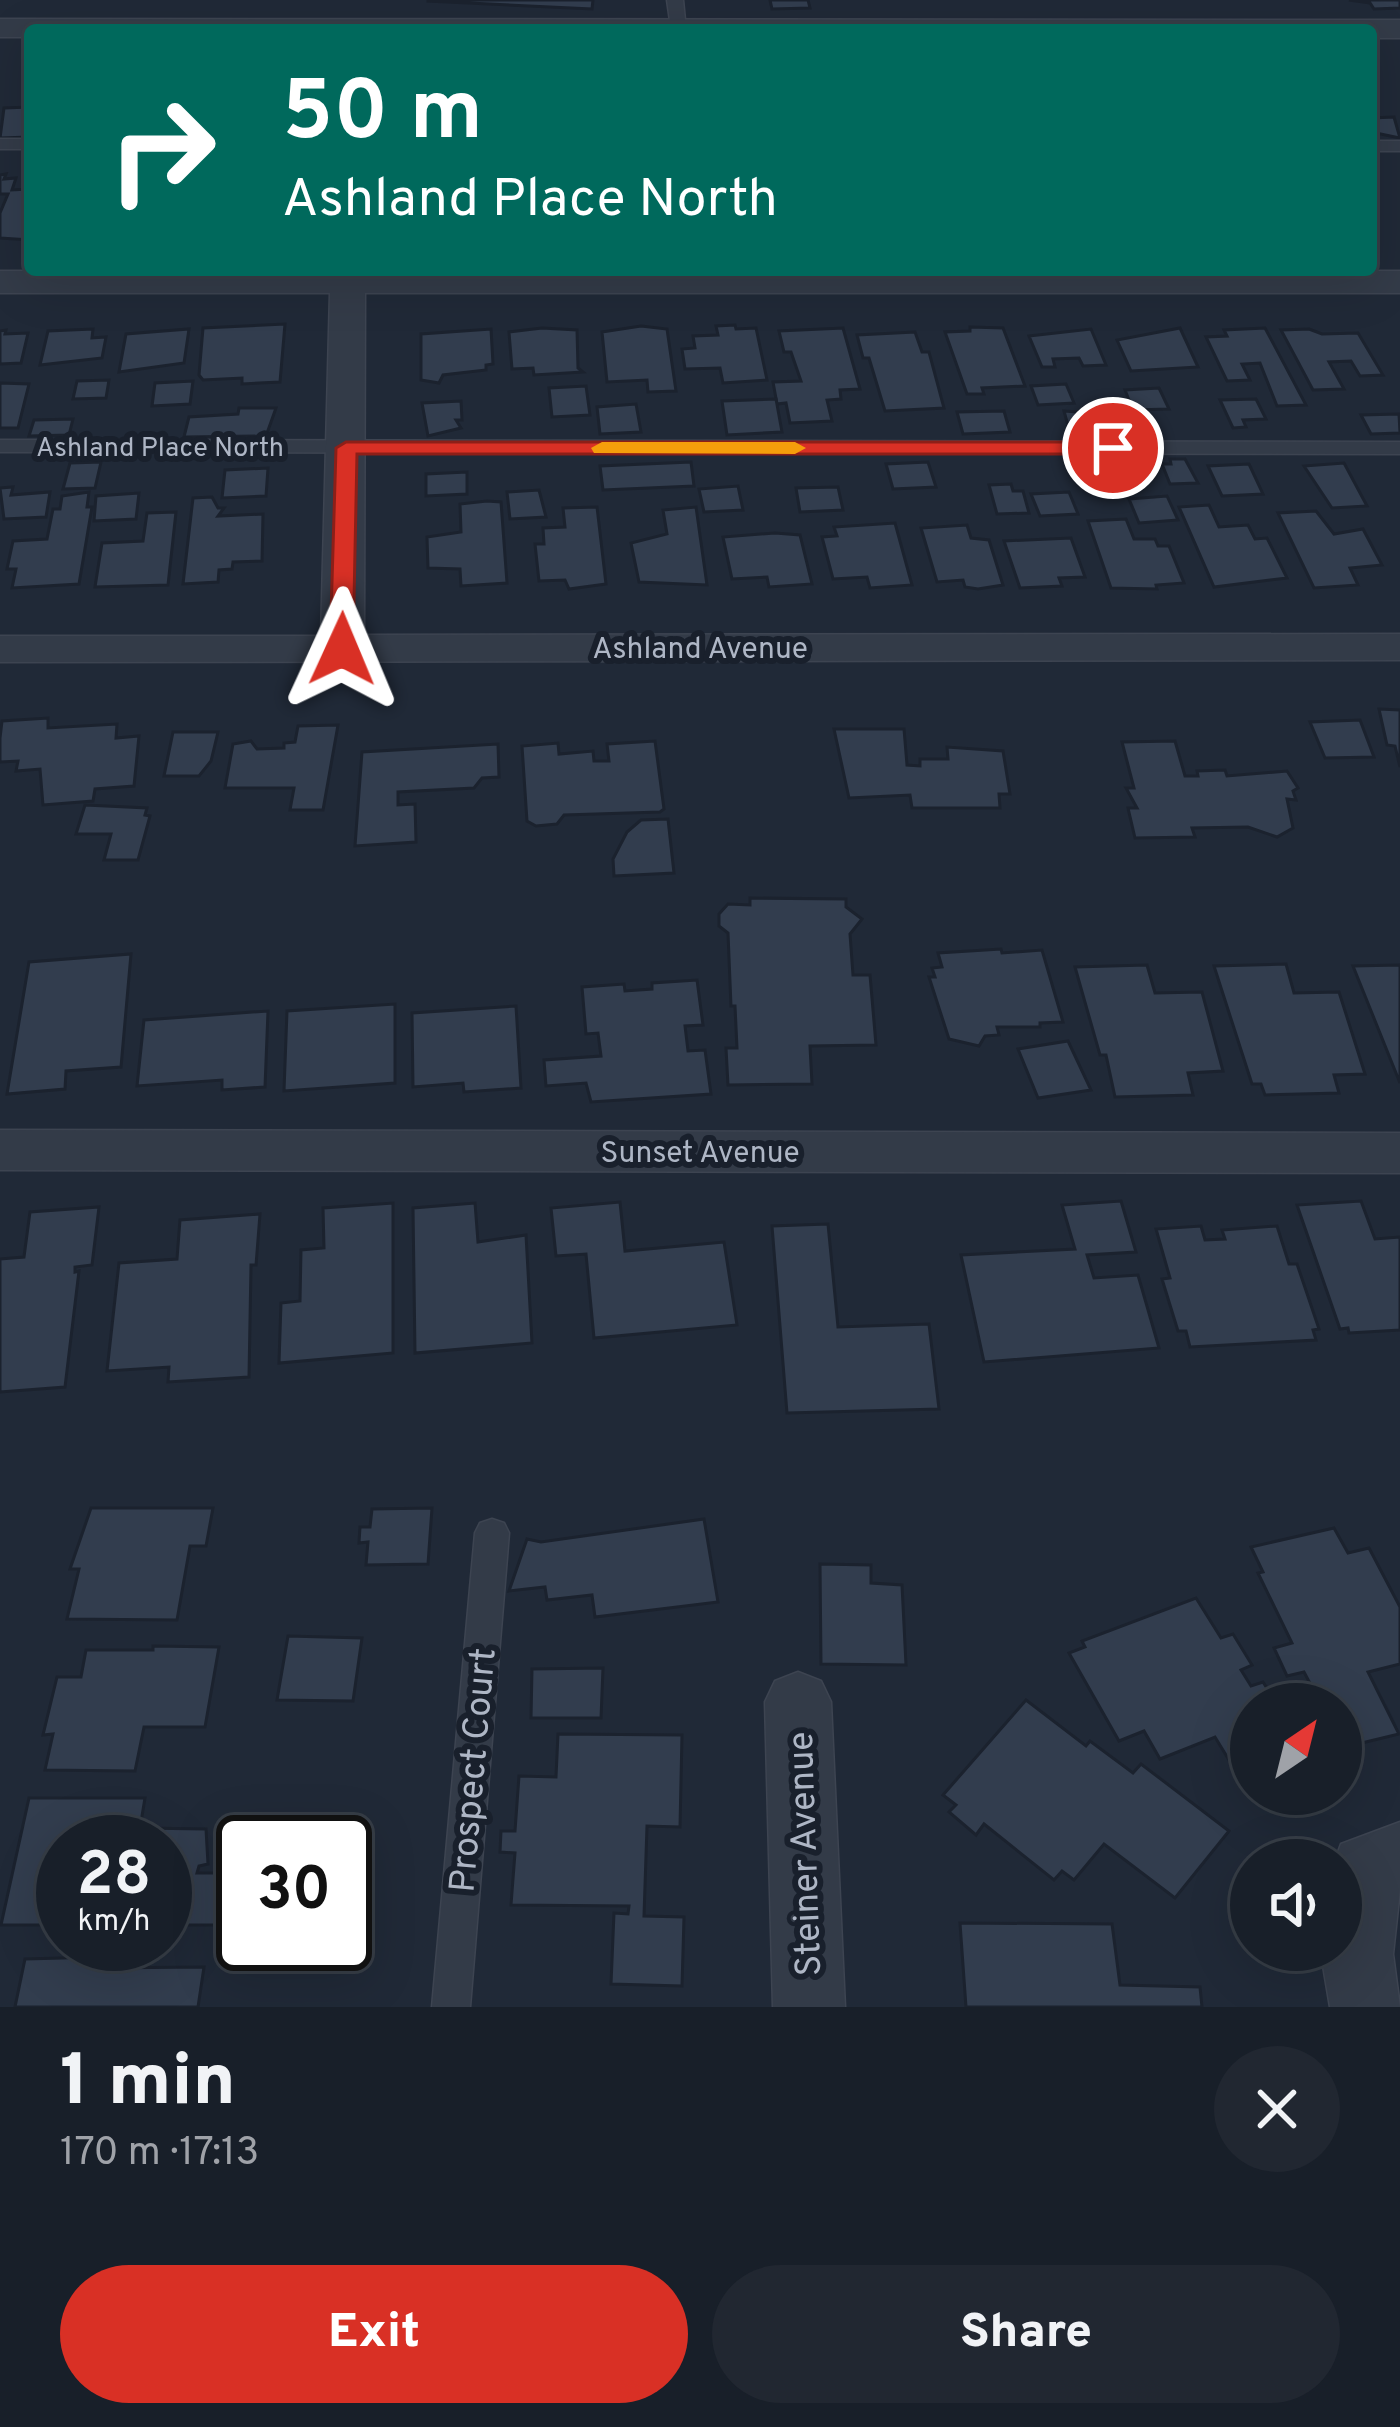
<!DOCTYPE html>
<meta charset="utf-8">
<style>
:root{--surface:#181f29;--page:#212731;--text:#f1f3f6;--muted:#9fa2a8;--line:#363d46;--accent:#d93025}
body{margin:0;font-family:Overpass,sans-serif;background:var(--page);color:var(--text);height:100vh;display:flex;flex-direction:column;font-size:45px;white-space:nowrap}
*{box-sizing:border-box;margin:0}
p{font-size:39px;color:var(--muted)}
.icon{flex:none;width:66px;height:66px;fill:none;stroke:currentColor;stroke-width:2;stroke-linecap:round;stroke-linejoin:round}
.map{position:relative;height:2007px;overflow:hidden}
.details{display:flex;flex-direction:column;background:var(--surface);flex:1}
.details>*{flex:none}
.top-card{position:absolute;left:24px;top:24px;width:1353px;height:252px;border-radius:12px;box-shadow:0 12px 48px #0002,0 0 0 3px var(--line);background:#00695c;color:#fff;overflow:hidden}
.needle{width:78px;rotate:35deg}
.fabs{position:absolute;left:1230px;top:1683px;display:grid;gap:24px}
.fabs a{display:grid;place-items:center;width:132px;height:132px;border-radius:50%;background:var(--surface);box-shadow:0 12px 48px #0002,0 0 0 3px var(--line);font-size:60px}
.speed{position:absolute;left:36px;top:1815px;display:flex;gap:24px;font-size:60px;font-weight:700;text-align:center}
.speed>*{display:grid;place-content:center;width:156px;height:156px;border-radius:50%;background:var(--surface);box-shadow:0 12px 48px #0002,0 0 0 3px var(--line);line-height:1}
.speed small{font-size:30px;font-weight:400}
.speed .limit{border:6px solid #111;border-radius:18px;background:#fff;color:#111}
.pin{position:absolute;display:grid;place-items:center;width:102px;height:102px;color:#fff;margin:-51px;border:6px solid #fff;border-radius:50%;box-shadow:0 3px 12px #0007}
.me{position:absolute;width:132px;margin:-66px;rotate:1deg;stroke-linejoin:round;filter:drop-shadow(0 0 9px #0008)}
.turn{display:flex;align-items:center;gap:42px;height:252px;padding:0 60px;font-size:54px}
.turn .icon{width:156px;height:156px;stroke-width:2.5}
.turn b{display:block;font-size:84px;line-height:102px}
.round{display:grid;place-items:center;flex:none;width:126px;height:126px;border-radius:63px;background:var(--page)}
.headline{display:flex;align-items:center;justify-content:space-between;height:204px;padding:0 60px}
h1{font-size:72px;font-weight:800;line-height:90px}
.action{display:flex;gap:24px;margin-top:auto;padding:24px 60px}
.action a{flex:1;height:138px;border-radius:72px;background:var(--accent);color:#fff;font-size:48px;font-weight:800;line-height:138px;text-align:center}
.action a+a{background:var(--page);color:var(--text)}
.map>svg:first-child{display:block}
</style>
<div class="map">
<svg width="1400" height="2007" viewBox="0 0 1400 2007">
<rect width="100%" height="100%" fill="#202937"/>
<g fill="#323d4e" stroke="#1b222e" stroke-width="3">
<polygon points="593,0 592,9 428,1 428,0"/>
<polygon points="770,0 808,0 810,8 772,9"/>
<polygon points="1349,0 1400,0 1400,8 1374,9 1370,3"/>
<polygon points="30,107 30,137 0,138 4,108"/>
<polygon points="1394,117 1400,138 1371,132 1371,118"/>
<polygon points="6,174 4,179 16,178 12,190 30,189 30,240 0,238 0,213 8,194 0,194 0,175"/>
<polygon points="285,324 280,382 242,384 242,378 203,380 199,375 203,328"/>
<polygon points="735,325 736,329 756,328 767,380 723,383 720,368 685,369 682,349 695,348 693,336 718,335 716,326"/>
<polygon points="641,326 667,329 676,391 648,392 647,380 607,382 602,332"/>
<polygon points="970,327 1003,328 1025,386 982,388 984,394 967,394 945,332 970,331"/>
<polygon points="542,328 577,330 578,368 583,372 534,375 533,368 512,369 509,332"/>
<polygon points="843,328 860,389 840,390 841,399 827,400 832,421 790,423 786,403 777,404 773,382 801,381 791,352 784,352 779,331"/>
<polygon points="1180,328 1198,367 1131,371 1117,340"/>
<polygon points="1265,328 1306,405 1277,406 1260,363 1242,364 1250,380 1227,381 1206,337 1227,336 1224,330"/>
<polygon points="93,329 92,338 106,337 102,358 40,365 48,331"/>
<polygon points="189,329 184,363 119,372 126,334"/>
<polygon points="491,329 493,364 486,365 486,370 443,375 439,383 421,380 421,334"/>
<polygon points="1091,329 1106,365 1083,366 1079,358 1053,359 1055,367 1042,367 1029,336"/>
<polygon points="1309,329 1322,334 1358,333 1383,375 1360,376 1351,361 1329,362 1344,389 1313,390 1281,330"/>
<polygon points="6,330 5,334 28,333 21,363 0,364 0,331"/>
<polygon points="915,332 922,352 929,352 944,408 885,411 869,358 863,358 857,335"/>
<polygon points="109,380 106,398 73,399 77,381"/>
<polygon points="193,381 190,404 152,406 155,383"/>
<polygon points="0,383 29,384 18,428 0,428"/>
<polygon points="1066,384 1074,403 1038,405 1031,386"/>
<polygon points="586,386 590,415 552,417 549,388"/>
<polygon points="1159,388 1169,409 1133,410 1125,390"/>
<polygon points="776,399 782,432 727,435 722,401"/>
<polygon points="1256,399 1266,419 1243,420 1246,427 1233,428 1220,400"/>
<polygon points="461,401 462,420 456,420 461,428 428,436 422,403"/>
<polygon points="636,404 641,432 600,434 597,407"/>
<polygon points="239,408 276,408 266,436 184,437 189,417 238,414"/>
<polygon points="1004,411 1010,432 963,434 957,412"/>
<polygon points="1064,411 1106,414 1110,433 1070,433"/>
<polygon points="1399,414 1400,433 1371,434 1361,415"/>
<polygon points="73,419 69,435 29,436 34,420"/>
<polygon points="1170,459 1185,459 1198,483 1170,484 1162,464 1171,464"/>
<polygon points="101,462 95,488 63,489 70,463"/>
<polygon points="691,462 694,486 603,490 600,466"/>
<polygon points="928,462 936,487 893,489 886,464"/>
<polygon points="1344,463 1367,506 1332,508 1304,466"/>
<polygon points="1249,464 1263,494 1222,496 1208,466"/>
<polygon points="268,468 266,496 222,498 225,470"/>
<polygon points="467,472 467,494 426,496 426,474"/>
<polygon points="1011,484 1013,491 1023,491 1029,513 997,514 989,485"/>
<polygon points="738,486 743,510 704,512 699,489"/>
<polygon points="13,487 11,495 50,492 46,517 4,519 0,488"/>
<polygon points="838,487 843,510 800,512 796,488"/>
<polygon points="539,490 546,517 510,519 507,492"/>
<polygon points="89,492 87,507 92,507 79,584 12,588 16,569 7,569 13,541 47,539 53,509 60,509 62,496"/>
<polygon points="1069,492 1078,514 1040,516 1031,494"/>
<polygon points="139,493 136,519 94,521 96,496"/>
<polygon points="1167,496 1178,520 1139,523 1129,499"/>
<polygon points="212,497 218,508 224,508 218,516 263,514 262,561 233,562 232,569 219,570 218,582 183,584 193,498"/>
<polygon points="487,501 501,502 507,583 461,586 460,569 428,568 427,537 461,532 460,504"/>
<polygon points="1209,505 1219,527 1248,525 1255,539 1267,538 1287,578 1214,587 1179,507"/>
<polygon points="597,507 606,584 569,589 565,580 539,581 535,544 544,544 543,528 565,527 563,508"/>
<polygon points="696,507 707,585 639,582 631,543 667,534 663,510"/>
<polygon points="1316,511 1334,534 1363,529 1382,565 1350,568 1358,585 1314,588 1278,513"/>
<polygon points="176,512 168,585 95,587 102,543 143,541 147,513"/>
<polygon points="1126,519 1134,539 1155,539 1158,546 1169,546 1184,583 1156,585 1157,589 1111,588 1088,521"/>
<polygon points="895,523 912,585 870,588 867,577 833,579 822,537 837,536 834,527"/>
<polygon points="967,525 971,538 989,540 1003,585 978,589 965,587 963,580 937,582 921,528"/>
<polygon points="775,533 800,535 812,584 769,587 767,577 732,579 723,537"/>
<polygon points="1071,538 1085,577 1059,578 1062,586 1020,588 1004,541"/>
<polygon points="1379,709 1400,710 1400,767 1395,746 1387,745"/>
<polygon points="48,718 48,728 117,724 116,738 139,736 134,786 95,789 93,801 43,805 40,769 16,771 18,761 0,762 0,738 2,721"/>
<polygon points="1360,720 1374,757 1325,758 1310,722"/>
<polygon points="338,725 323,810 290,810 294,788 225,788 233,744 251,741 257,749 284,748 284,743 295,742 298,726"/>
<polygon points="834,729 904,729 907,765 920,766 920,759 948,759 947,747 1003,751 1010,794 999,794 1000,808 912,808 910,795 849,798"/>
<polygon points="173,732 218,732 211,761 199,776 164,776"/>
<polygon points="655,741 664,809 660,812 564,815 557,824 536,826 527,821 522,746 558,743 559,754 593,751 594,761 609,761 607,744"/>
<polygon points="1175,741 1185,776 1198,776 1197,771 1225,770 1227,776 1287,771 1298,788 1293,791 1296,800 1287,799 1293,828 1277,837 1248,827 1192,828 1195,837 1135,838 1128,808 1137,808 1126,788 1134,788 1122,742"/>
<polygon points="498,744 499,777 482,778 474,788 398,792 398,805 415,804 416,842 355,846 362,752"/>
<polygon points="85,805 147,808 145,815 150,816 138,860 104,860 111,834 76,834"/>
<polygon points="668,819 674,873 614,876 613,859 627,832 641,820"/>
<polygon points="750,898 846,899 846,907 862,919 850,934 853,975 870,975 876,1045 810,1046 812,1084 728,1085 726,1048 737,1048 735,1006 731,1006 728,933 719,926 719,914 728,904 750,905"/>
<polygon points="1001,949 1002,953 1042,950 1063,1022 1040,1023 1040,1027 997,1027 999,1035 985,1036 979,1046 949,1039 929,977 935,977 932,968 942,967 938,953"/>
<polygon points="131,954 121,1067 66,1071 65,1089 7,1094 29,962"/>
<polygon points="1286,964 1294,993 1339,992 1365,1074 1334,1075 1339,1093 1265,1095 1261,1084 1252,1084 1214,966"/>
<polygon points="1147,965 1155,993 1202,992 1223,1071 1188,1073 1193,1095 1115,1097 1106,1055 1100,1055 1075,967"/>
<polygon points="1400,965 1400,1083 1353,966"/>
<polygon points="697,980 703,1025 685,1026 688,1051 705,1050 711,1094 591,1102 586,1083 546,1086 544,1060 601,1056 598,1033 586,1034 582,987 624,984 625,991 652,989 652,983"/>
<polygon points="395,1004 395,1083 284,1091 287,1011"/>
<polygon points="516,1006 521,1088 464,1092 463,1083 413,1087 412,1013"/>
<polygon points="268,1011 265,1087 222,1090 222,1080 137,1086 144,1020"/>
<polygon points="1068,1041 1091,1090 1038,1098 1018,1049"/>
<polygon points="1121,1201 1136,1252 1087,1255 1094,1278 1138,1275 1159,1348 984,1362 961,1255 1075,1249 1062,1205"/>
<polygon points="1361,1201 1375,1239 1400,1237 1400,1330 1349,1333 1348,1328 1340,1329 1297,1205"/>
<polygon points="620,1202 625,1251 724,1242 737,1325 594,1338 586,1254 556,1256 551,1208"/>
<polygon points="393,1203 393,1353 279,1363 281,1303 300,1301 301,1250 324,1248 323,1208"/>
<polygon points="475,1203 478,1242 526,1235 532,1343 415,1353 413,1208"/>
<polygon points="99,1207 92,1265 75,1267 75,1272 79,1271 65,1387 0,1392 0,1259 24,1257 30,1212"/>
<polygon points="260,1214 256,1265 251,1265 249,1377 168,1382 169,1367 107,1371 119,1263 177,1259 180,1220"/>
<polygon points="828,1224 838,1327 929,1324 939,1409 787,1413 772,1226"/>
<polygon points="1201,1226 1205,1240 1225,1239 1222,1230 1277,1226 1289,1264 1297,1264 1319,1329 1313,1330 1316,1340 1190,1347 1186,1331 1178,1331 1162,1279 1170,1278 1156,1229"/>
<polygon points="91,1508 213,1508 206,1546 190,1546 177,1620 67,1619 79,1569 70,1569"/>
<polygon points="432,1508 428,1564 366,1565 368,1542 359,1543 360,1527 370,1527 372,1509"/>
<polygon points="704,1519 718,1602 595,1617 592,1595 547,1600 545,1587 509,1591 527,1539 541,1542"/>
<polygon points="1334,1528 1348,1553 1369,1548 1400,1607 1400,1664 1368,1672 1399,1734 1341,1748 1341,1704 1305,1704 1300,1692 1313,1689 1304,1672 1287,1676 1274,1648 1292,1643 1258,1573 1263,1572 1251,1547"/>
<polygon points="820,1564 871,1565 871,1583 902,1585 906,1665 821,1664"/>
<polygon points="1196,1598 1221,1638 1233,1634 1252,1665 1241,1670 1251,1686 1263,1682 1277,1704 1251,1704 1251,1794 1256,1794 1251,1796 1215,1737 1160,1759 1144,1731 1119,1741 1069,1653 1085,1647 1082,1641"/>
<polygon points="288,1636 362,1638 353,1701 277,1700"/>
<polygon points="153,1646 219,1647 205,1727 144,1727 135,1771 45,1770 53,1734 43,1735 57,1677 81,1677 86,1650 153,1650"/>
<polygon points="603,1668 601,1718 531,1718 532,1669"/>
<polygon points="1026,1700 1086,1746 1090,1741 1133,1773 1141,1764 1229,1831 1175,1898 1104,1844 1074,1880 1062,1871 1054,1880 984,1824 976,1835 949,1812 956,1805 943,1795"/>
<polygon points="558,1734 682,1735 680,1827 647,1826 644,1916 684,1917 682,1986 611,1984 614,1913 628,1914 629,1906 511,1905 515,1853 500,1852 501,1831 515,1831 519,1776 556,1777"/>
<polygon points="29,1798 145,1798 140,1828 206,1829 208,1864 199,1866 197,1873 227,1873 219,1925 165,1925 165,1842 63,1842 63,1925 1,1925"/>
<polygon points="369,1858 363,1931 345,1931 345,1859"/>
<polygon points="960,1923 1112,1924 1120,1985 1200,1987 1202,2007 966,2007"/>
<polygon points="99,1957 97,1968 204,1967 198,2007 15,2007 25,1959"/>
</g>
<g fill="none" stroke-linecap="round" stroke-linejoin="round">
<g stroke="#3d4451" stroke-width="3">
<g id="lane">
<polygon points="667,0 683,0 686,30 671,28"/>
<rect x="0" y="139" width="30" height="10"/>
<rect x="1371" y="141" width="29" height="10"/>
<polygon points="0,440 1400,442 1400,454 0,452"/>
<polygon points="492,1519 504,1523 509,1533 470,2007 432,2007 475,1533 480,1523"/>
</g>
</g>
<g stroke="#3d4451" stroke-width="3">
<g id="street">
<polygon points="0,19 1400,20 1400,38 1371,38 1371,30 30,30 30,37 0,37"/>
<polygon points="0,271 1400,271 1400,293 365,293 364,635 1400,634 1400,660 0,662 0,636 321,636 330,293 0,293"/>
<polygon points="0,1130 1400,1133 1400,1173 0,1170"/>
<polygon points="798,1672 821,1681 831,1702 845,2007 773,2007 765,1702 775,1681"/>
<polygon points="1400,1822 1400,1890 1393,1954 1400,2007 1330,2007 1321,1954 1322,1950 1341,1950 1341,1860 1335,1860 1341,1844"/>
</g>
</g>
<use href="#lane" fill="#333b48" fill-rule="evenodd"/>
<use href="#street" fill="#333b48" fill-rule="evenodd"/>
</g>
<polygon fill="#d93025" stroke="#8d1f18" stroke-width="3" points="346,442 1113,442 1123,448 1113,454 357,454 353,649 342,656 330,649 336,448"/>
<polygon fill="#f59e0b" points="602,442 795,442 806,448 795,454 594,453 591,448"/>
<g text-anchor="middle" stroke-width="12" stroke-linejoin="round" paint-order="stroke">
<g font-size="27" fill="#aeb6c5" stroke="#19202c">
<text x="160" y="456">Ashland Place North</text>
</g>
<g font-size="30" fill="#aeb6c5" stroke="#19202c">
<text x="700" y="658">Ashland Avenue</text>
<text x="700" y="1162">Sunset Avenue</text>
</g>
<g font-size="36" fill="#aeb6c5" stroke="#19202c">
<text transform="translate(471 1770) rotate(-85)" y="13">Prospect Court</text>
<text transform="translate(803 1854) rotate(-92)" y="13">Steiner Avenue</text>
</g>
</g>
</svg>
<div class="fabs">
<a><svg class="needle" viewBox="-14 -14 28 28"><path d="M0-13l5 13h-10z" fill="#e53935"/><path d="M0 13l5-13h-10z" fill="#9fa2a8"/></svg></a>
<a><svg class="icon" aria-label="sound" viewBox="0 0 24 24"><path d="M4 9h4l5-4v14l-5-4H4zM17 9q2 3 0 6"/></svg></a>
</div>
<div class="speed"><div>28<small>km/h</small></div><div class="limit">30</div></div>
<div class="pin" style="left:1113px;top:448px;background:#d93025"><svg class="icon" aria-label="arrive" viewBox="0 0 24 24"><path d="M6 21V4h12l-3 4 3 4H6"/></svg></div>
<svg class="me" style="left:342px;top:649px" viewBox="-20 -20 40 40"><path d="M0-17L14 15 0 8-14 15z" fill="#d93025" stroke="#fff" stroke-width="4"/></svg>
<div class="top-card">
<div class="turn"><svg class="icon" aria-label="right" viewBox="0 0 24 24"><path d="M7 20v-9h11M14 6l5 5-5 5"/></svg><div><b>50 m</b>Ashland Place North</div></div>
</div>
</div>
<section class="details">
<div class="headline"><div><h1>1 min</h1><p>170 m · 17:13</p></div><a class="round"><svg class="icon" aria-label="close" viewBox="0 0 24 24"><path d="M6 6l12 12M18 6L6 18"/></svg></a></div>
<div class="action"><a>Exit</a><a>Share</a></div>
</section>
